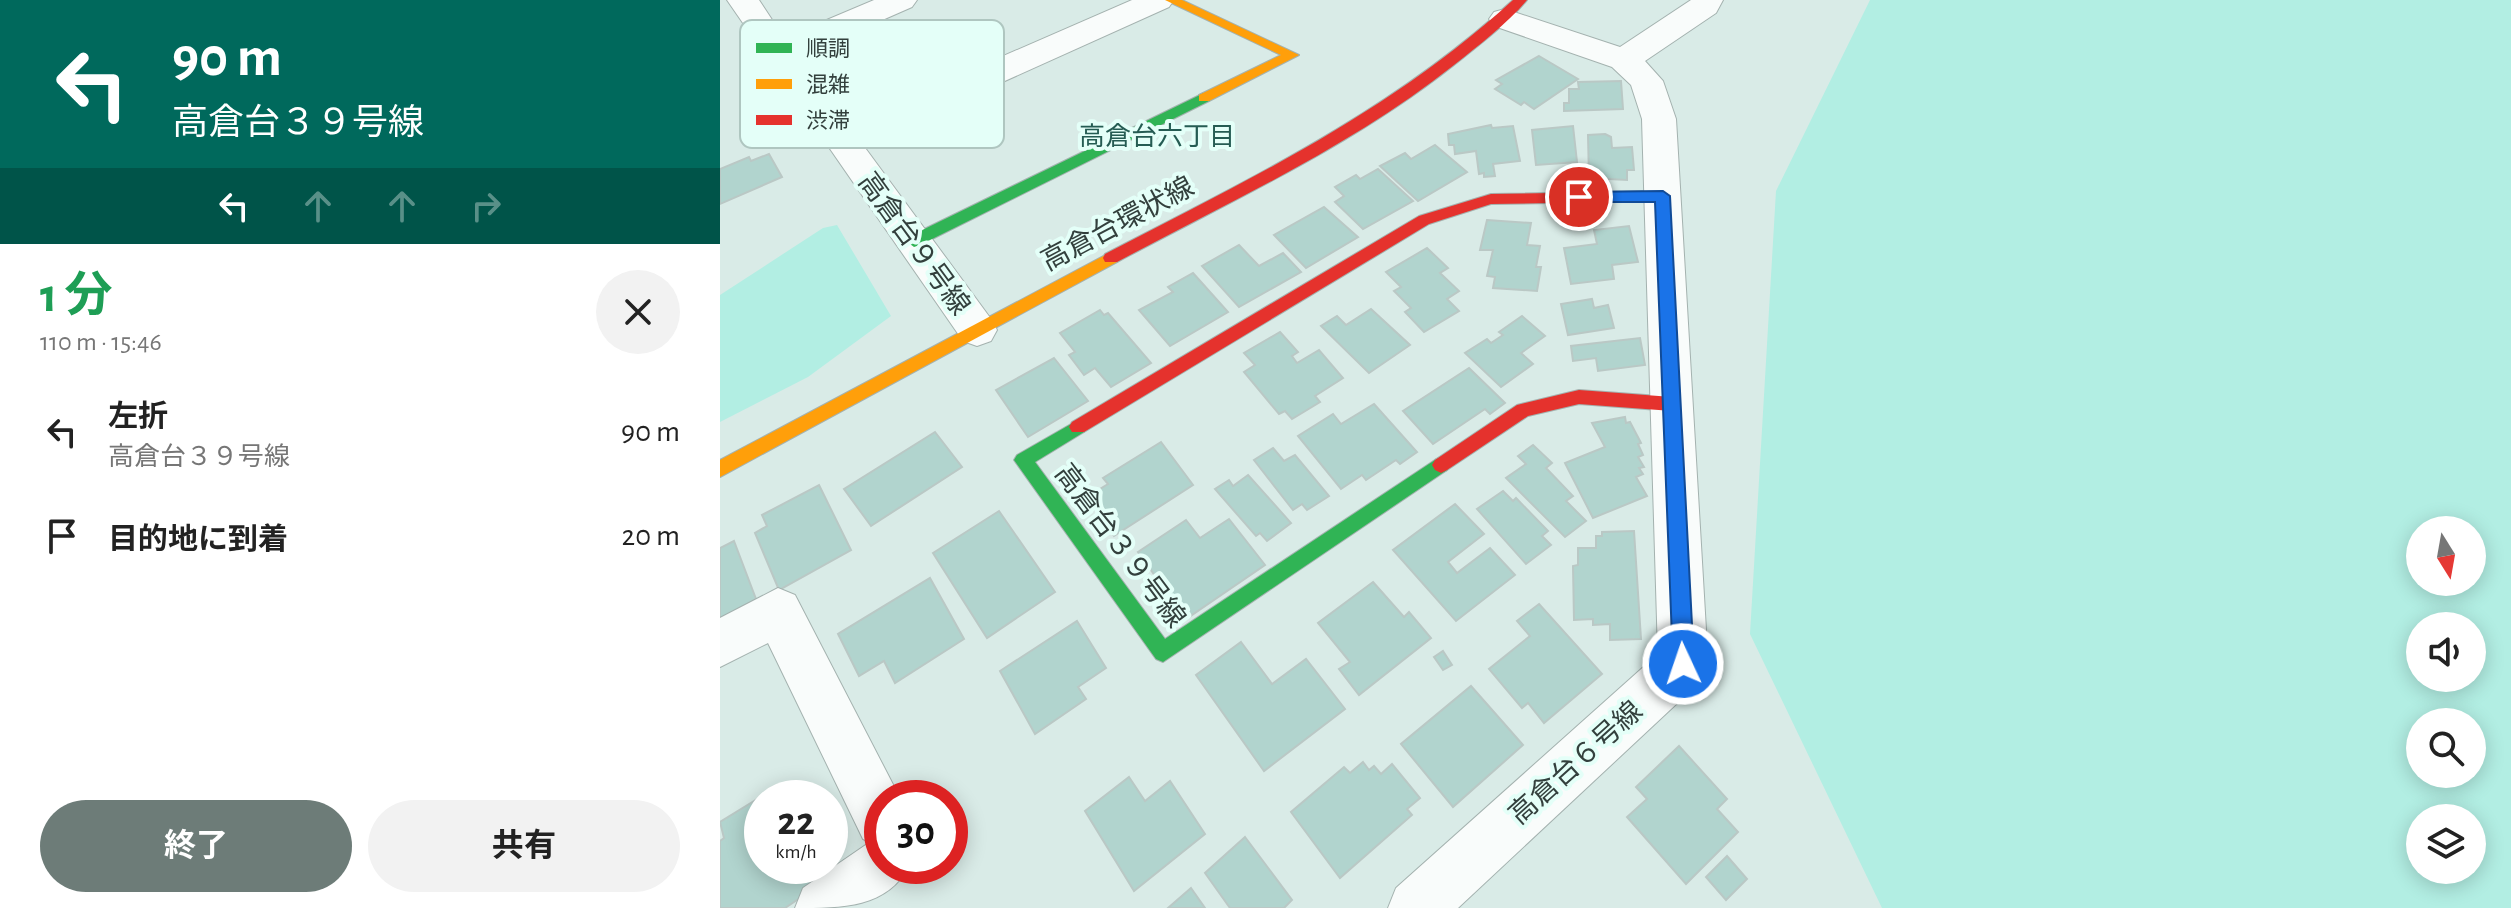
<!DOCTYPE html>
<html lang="ja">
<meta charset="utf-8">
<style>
:root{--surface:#fff;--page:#f2f2f2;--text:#222;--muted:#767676;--accent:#6d7c78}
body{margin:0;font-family:"Alegreya Sans","Noto Sans JP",sans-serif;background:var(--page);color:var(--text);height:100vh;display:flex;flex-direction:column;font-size:30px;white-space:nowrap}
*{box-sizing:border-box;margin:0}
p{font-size:26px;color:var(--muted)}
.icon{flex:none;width:44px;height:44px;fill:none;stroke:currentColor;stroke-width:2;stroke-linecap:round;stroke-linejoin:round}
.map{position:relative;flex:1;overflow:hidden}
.details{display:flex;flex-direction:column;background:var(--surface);width:720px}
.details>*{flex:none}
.banner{background:#00695c;color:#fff;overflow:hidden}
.needle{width:52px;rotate:169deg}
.controls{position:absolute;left:1686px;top:516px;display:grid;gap:16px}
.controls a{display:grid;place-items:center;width:80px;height:80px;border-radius:50%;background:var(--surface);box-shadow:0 4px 20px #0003;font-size:40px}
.speed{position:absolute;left:24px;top:780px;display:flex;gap:16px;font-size:40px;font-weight:700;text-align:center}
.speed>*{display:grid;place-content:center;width:104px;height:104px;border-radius:50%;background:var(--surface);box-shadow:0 4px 20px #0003;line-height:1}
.speed small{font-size:20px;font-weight:400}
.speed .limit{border:12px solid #d22;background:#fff;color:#111}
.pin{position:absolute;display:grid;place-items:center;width:68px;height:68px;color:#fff;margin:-34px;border:4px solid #fff;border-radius:50%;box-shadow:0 2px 8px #0007}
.me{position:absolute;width:88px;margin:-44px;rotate:357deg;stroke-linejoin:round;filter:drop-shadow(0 0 6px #0008)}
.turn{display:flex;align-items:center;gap:28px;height:168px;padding:0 40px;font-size:36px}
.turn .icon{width:104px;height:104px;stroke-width:2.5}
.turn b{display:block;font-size:56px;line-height:68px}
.lanes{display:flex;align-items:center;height:76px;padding:0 40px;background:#0003;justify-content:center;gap:40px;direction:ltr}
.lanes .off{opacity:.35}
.round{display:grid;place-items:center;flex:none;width:84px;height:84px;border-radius:42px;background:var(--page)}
.overview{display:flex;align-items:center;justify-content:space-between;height:136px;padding:0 40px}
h1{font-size:48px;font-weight:700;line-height:60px;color:#1e9e55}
.primary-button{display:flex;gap:16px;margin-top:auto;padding:16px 40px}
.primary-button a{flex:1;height:92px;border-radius:48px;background:var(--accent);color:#fff;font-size:32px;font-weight:700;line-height:92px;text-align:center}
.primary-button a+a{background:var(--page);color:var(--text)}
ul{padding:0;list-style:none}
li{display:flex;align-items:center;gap:24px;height:104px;padding:0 40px}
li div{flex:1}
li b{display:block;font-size:30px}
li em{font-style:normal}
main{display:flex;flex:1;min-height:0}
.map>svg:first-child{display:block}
</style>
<main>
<section class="details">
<div class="banner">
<div class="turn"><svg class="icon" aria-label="left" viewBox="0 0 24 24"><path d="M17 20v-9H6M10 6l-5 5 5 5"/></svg><div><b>90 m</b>高倉台３９号線</div></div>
<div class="lanes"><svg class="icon" aria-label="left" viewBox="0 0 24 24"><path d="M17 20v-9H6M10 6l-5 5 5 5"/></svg><svg class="icon off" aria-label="ahead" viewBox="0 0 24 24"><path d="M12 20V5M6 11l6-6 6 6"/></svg><svg class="icon off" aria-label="ahead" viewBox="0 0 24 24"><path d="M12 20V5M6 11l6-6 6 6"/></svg><svg class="icon off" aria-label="right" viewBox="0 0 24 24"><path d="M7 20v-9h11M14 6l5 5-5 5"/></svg></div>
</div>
<div class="overview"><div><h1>1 分</h1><p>110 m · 15:46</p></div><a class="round"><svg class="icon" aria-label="close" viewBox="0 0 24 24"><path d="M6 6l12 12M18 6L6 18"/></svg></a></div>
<ul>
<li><svg class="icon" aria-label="left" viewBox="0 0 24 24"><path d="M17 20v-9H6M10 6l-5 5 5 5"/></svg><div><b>左折</b><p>高倉台３９号線</p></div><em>90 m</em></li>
<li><svg class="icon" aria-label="arrive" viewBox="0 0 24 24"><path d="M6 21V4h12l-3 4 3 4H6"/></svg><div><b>目的地に到着</b></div><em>20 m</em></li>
</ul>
<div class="primary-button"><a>終了</a><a>共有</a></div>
</section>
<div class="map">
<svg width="1791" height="908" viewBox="0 0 1791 908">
<rect width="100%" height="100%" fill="#d9ebe7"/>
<g fill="#b2eee3" fill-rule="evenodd">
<path d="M1150 0H1791V908H1162L1030 634 1056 191ZM1700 530H1752V582H1700ZM1700 626H1752V678H1700ZM1700 722H1752V774H1700ZM1700 818H1752V870H1700Z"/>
<polygon points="117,225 171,316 88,377 0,422 0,295 103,228"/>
</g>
<g fill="#b1d4ce" stroke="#bac8c5" stroke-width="2">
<polygon points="819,56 858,79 814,109 804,102 801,105 775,89 782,84 776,80"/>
<polygon points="901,81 903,109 844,111 844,103 849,103 849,89 859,89 858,82"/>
<polygon points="771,125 772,128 793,126 800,161 773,164 775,176 764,177 764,173 759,174 756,151 735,154 734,145 729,145 728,134"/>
<polygon points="853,126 857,162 816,165 812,130"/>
<polygon points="885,134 891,137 892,148 912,147 914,170 907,170 907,180 869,178 868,135"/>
<polygon points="715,145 747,172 698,201 660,166 685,153 691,159"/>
<polygon points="49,154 62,177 0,204 0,169 29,157 31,161"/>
<polygon points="658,169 693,201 643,229 615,202 624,196 615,187 636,175 640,179"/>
<polygon points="604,207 638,237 586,268 554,235"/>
<polygon points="767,220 811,223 807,245 820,246 816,267 821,267 817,291 773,288 775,277 767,276 773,250 760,250"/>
<polygon points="909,226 918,262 892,265 894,279 851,284 844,248 877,244 874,230"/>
<polygon points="519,245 539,266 563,253 581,272 519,307 482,266"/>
<polygon points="707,248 728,268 720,273 739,291 727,299 739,311 704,332 685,312 691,308 674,291 681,287 666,272"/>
<polygon points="473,273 508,312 450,346 419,310 453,292 448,287"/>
<polygon points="872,299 874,308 888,305 894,328 848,335 841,304"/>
<polygon points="651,309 690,345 649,373 601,326 617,316 626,325"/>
<polygon points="380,310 384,315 388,313 431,363 391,387 375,368 364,375 349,355 355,352 340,333"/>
<polygon points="802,316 825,336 801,353 813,364 781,387 745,353 767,339 771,343 783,335 779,332"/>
<polygon points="560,332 578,352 572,356 577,363 599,350 623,378 595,396 600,402 572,419 565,411 559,414 524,372 535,365 524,353"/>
<polygon points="920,338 925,365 878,371 876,358 853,361 851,346"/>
<polygon points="334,358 368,401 308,437 276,390"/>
<polygon points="749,368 785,403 770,414 765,409 713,444 683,411"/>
<polygon points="654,404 697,452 680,464 676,460 646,480 642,475 621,489 578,436 613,414 621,424"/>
<polygon points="905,417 906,423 910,422 921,443 918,444 923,455 918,457 924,467 919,468 923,474 916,477 927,496 873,518 845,463 885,447 872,423"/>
<polygon points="215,432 242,467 151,526 124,489"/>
<polygon points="441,442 473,485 394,536 373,506 381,501 375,492 388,484 383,478"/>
<polygon points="813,445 832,463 826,468 853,496 846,501 866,521 845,537 786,478 806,464 798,456"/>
<polygon points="553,448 564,461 575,455 609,496 587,510 582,504 573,510 534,460"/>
<polygon points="528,475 571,523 547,541 540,533 536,536 495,489 509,480 513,486"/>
<polygon points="99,485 131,550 59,590 35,533 47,526 42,515"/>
<polygon points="783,491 793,501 796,498 828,531 822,536 831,545 806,564 757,509"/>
<polygon points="735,504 764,534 728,562 737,573 770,548 795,575 736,621 673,550"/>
<polygon points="279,511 335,592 267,638 213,553"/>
<polygon points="509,519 545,565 466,619 418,552 466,520 480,538"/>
<polygon points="914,531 921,639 890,640 890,624 873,625 873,619 854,620 853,566 858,565 858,548 876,548 876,536 882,536 882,532"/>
<polygon points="14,541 36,599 0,619 0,548"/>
<polygon points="210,578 244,639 175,683 164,661 139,676 118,634"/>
<polygon points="653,582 684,617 689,612 711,638 639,695 619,669 630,662 598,623"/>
<polygon points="819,604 882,674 824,723 808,703 802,708 769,669 810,636 797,621"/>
<polygon points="357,621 386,668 358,687 366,699 315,734 280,671"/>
<polygon points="521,642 552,684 586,659 625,709 544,771 476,675"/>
<polygon points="723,651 732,665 723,670 714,657"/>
<polygon points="751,686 803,745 733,807 681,744"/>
<polygon points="959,746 1007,799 997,809 1018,832 966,884 907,817 927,799 916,787"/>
<polygon points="643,762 649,770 654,766 661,774 672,764 700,798 687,809 692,815 620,878 571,812 624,767 630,773"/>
<polygon points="409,777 425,801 450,781 485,834 414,891 365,811"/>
<polygon points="52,790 55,798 42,798 42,866 93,866 89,892 65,908 0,908 0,841 4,838 0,822"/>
<polygon points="525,837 572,900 564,908 510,908 485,873"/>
<polygon points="1007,856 1027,879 1006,900 986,877"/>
<polygon points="471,888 485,908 448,908"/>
</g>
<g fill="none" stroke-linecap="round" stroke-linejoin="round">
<g stroke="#a4b2af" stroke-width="2">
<g id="street">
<polygon points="7,0 39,0 64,38 154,0 197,0 192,7 78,57 127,124 412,0 454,0 449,7 143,145 271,319 277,330 271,341 257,346 243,341"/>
<polygon points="971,0 1003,0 996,13 925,61 943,81 956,119 988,664 981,681 738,908 668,908 676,888 938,654 922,119 911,85 892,67 774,26 769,19 774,12 785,9 900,47"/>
<path d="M58 588 75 595 180 798H162V866H189C167 908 123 908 75 908L83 888 150 842 143 839 48 643 0 667V618Z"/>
</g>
</g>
<g stroke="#a4b2af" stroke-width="2">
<g id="fast">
<polygon points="484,93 491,98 489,101 200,245 194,247 186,241 188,237"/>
<polygon points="358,420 364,422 367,427 364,432 315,462 445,639 715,460 721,457 727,460 730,465 727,470 443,662 436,659 294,460 297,455"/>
</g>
</g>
<g stroke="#a4b2af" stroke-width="2">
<g id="slow">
<polygon points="445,0 462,0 579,55 489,101 479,101 479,95 561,55"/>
<polygon points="391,252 399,258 397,262 0,477 0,460"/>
</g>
</g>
<g stroke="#a4b2af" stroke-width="2">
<g id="jam">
<path d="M793 0H807C787 24 759 45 734 65 632 146 511 201 397 262H385L383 258 385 254C532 178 670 112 793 0Z"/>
<polygon points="943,191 951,196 943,201 771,204 709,224 364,432 352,432 349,427 352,422 699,216 771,194"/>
<polygon points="859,390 952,397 958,399 961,404 958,409 952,411 859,404 808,416 727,470 721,473 715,470 712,465 715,460 797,405"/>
</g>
</g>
<use href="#street" fill="#f9fcfb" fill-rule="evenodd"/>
<use href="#fast" fill="#30b455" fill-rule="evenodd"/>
<use href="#slow" fill="#ff9f0a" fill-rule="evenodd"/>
<use href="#jam" fill="#e5322d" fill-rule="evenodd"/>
</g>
<polygon fill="#1a73e8" stroke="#114b97" stroke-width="2" points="943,191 950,196 974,664 971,671 963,674 956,671 953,664 935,202 859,202 851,197 859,192"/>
<g text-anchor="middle" stroke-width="8" stroke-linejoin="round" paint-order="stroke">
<g font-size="26" fill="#255c53" stroke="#e4fff8">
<text x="437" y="145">高倉台六丁目</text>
</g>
<g font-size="28" fill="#33403d" stroke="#e4fff8">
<text transform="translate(397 223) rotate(-28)" y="10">高倉台環状線</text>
<text transform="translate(195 243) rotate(54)" y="10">高倉台９号線</text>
<text transform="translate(401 545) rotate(53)" y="10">高倉台３９号線</text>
<text transform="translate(855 762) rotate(-42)" y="10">高倉台６号線</text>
</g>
</g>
<rect x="20" y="20" width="264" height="128" rx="12" fill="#e4fff8" stroke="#afc6c0" stroke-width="2"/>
<rect x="36" y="43" width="36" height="10" fill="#30b455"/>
<rect x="36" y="79" width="36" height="10" fill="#ff9f0a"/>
<rect x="36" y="115" width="36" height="10" fill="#e5322d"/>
<g font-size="22" fill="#33403d">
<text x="86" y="56">順調</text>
<text x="86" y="92">混雑</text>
<text x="86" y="128">渋滞</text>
</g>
</svg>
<div class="controls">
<a><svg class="needle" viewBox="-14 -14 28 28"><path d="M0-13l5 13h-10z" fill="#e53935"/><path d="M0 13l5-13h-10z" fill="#767676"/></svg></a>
<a><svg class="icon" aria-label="sound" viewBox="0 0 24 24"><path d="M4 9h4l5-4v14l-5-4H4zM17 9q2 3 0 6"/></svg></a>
<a><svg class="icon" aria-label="search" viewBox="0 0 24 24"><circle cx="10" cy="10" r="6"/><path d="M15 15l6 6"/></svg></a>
<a><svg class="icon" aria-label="layers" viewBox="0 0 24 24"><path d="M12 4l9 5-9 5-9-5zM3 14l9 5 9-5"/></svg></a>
</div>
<div class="speed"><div>22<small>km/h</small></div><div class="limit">30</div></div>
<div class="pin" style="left:859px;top:197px;background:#d93025"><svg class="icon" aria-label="arrive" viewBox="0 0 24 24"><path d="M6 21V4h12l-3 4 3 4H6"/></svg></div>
<svg class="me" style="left:963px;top:664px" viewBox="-20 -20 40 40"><circle r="17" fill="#1a73e8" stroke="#fff" stroke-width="3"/><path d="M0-11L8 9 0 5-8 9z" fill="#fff"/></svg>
</div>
</main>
